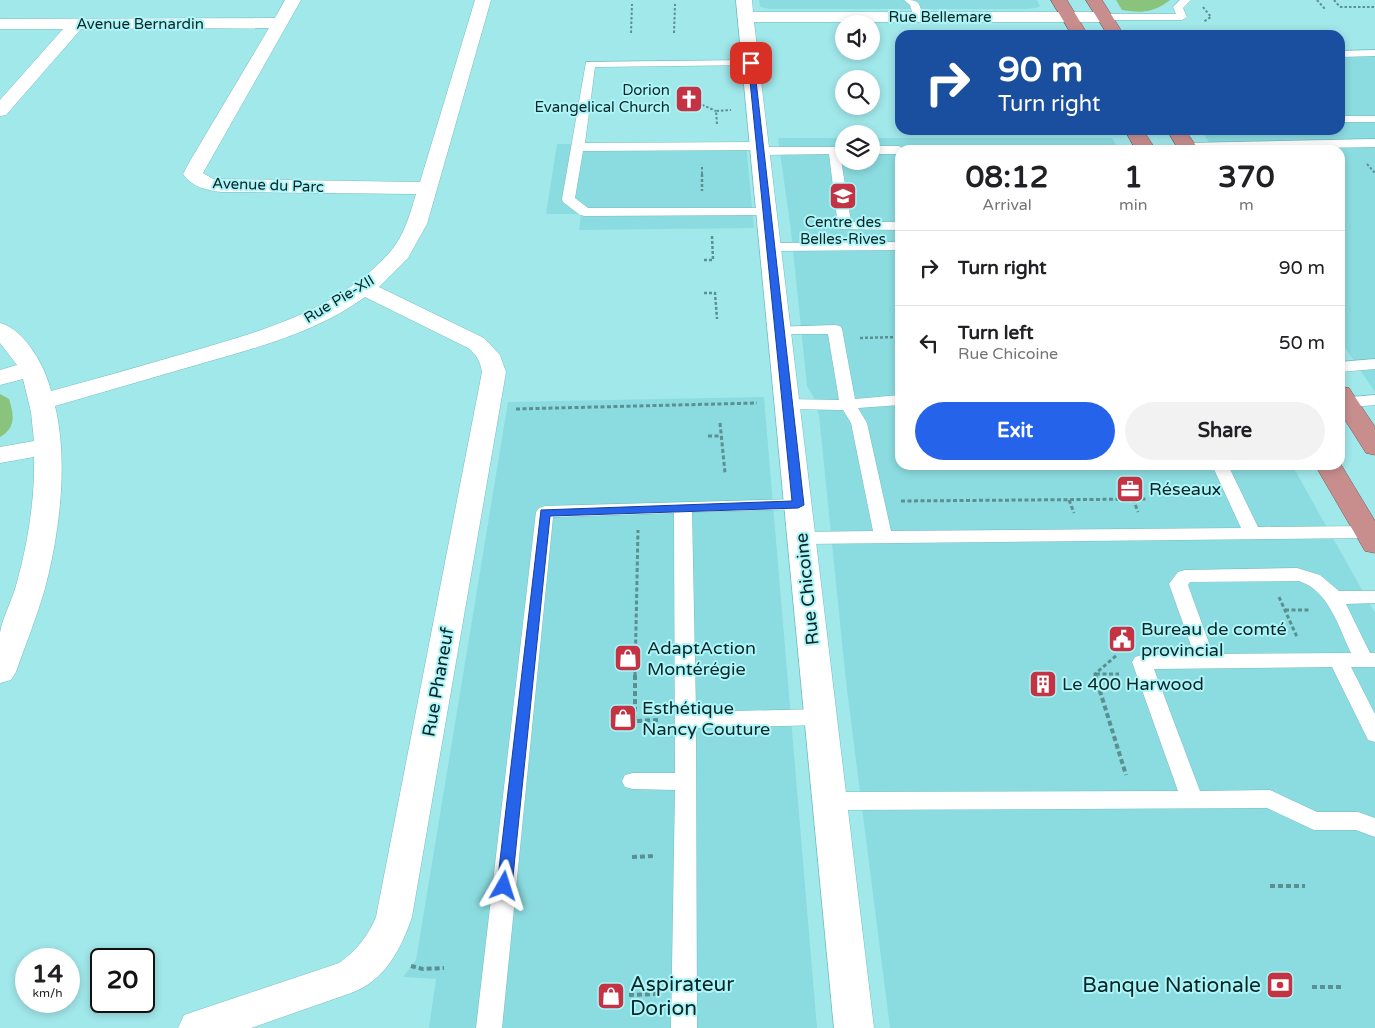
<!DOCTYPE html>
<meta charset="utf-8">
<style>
:root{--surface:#fff;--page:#f2f2f2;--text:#202124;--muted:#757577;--line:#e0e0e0;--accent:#2563eb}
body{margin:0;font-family:"Varela Round",sans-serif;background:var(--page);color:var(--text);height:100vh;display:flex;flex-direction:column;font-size:19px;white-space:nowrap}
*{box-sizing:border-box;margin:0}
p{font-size:16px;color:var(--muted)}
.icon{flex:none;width:28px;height:28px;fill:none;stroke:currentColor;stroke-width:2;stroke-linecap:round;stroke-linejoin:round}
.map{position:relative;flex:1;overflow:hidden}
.drawer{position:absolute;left:895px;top:145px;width:450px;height:325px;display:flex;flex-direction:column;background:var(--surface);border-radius:15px;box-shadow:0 2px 8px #0003}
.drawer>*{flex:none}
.guide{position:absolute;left:895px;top:30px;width:450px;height:105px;border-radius:15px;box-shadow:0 2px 8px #0003;background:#1a4fa0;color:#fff;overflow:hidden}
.tools{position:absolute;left:835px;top:15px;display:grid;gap:10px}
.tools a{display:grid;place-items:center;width:45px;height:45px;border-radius:50%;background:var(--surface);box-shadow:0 2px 8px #0003;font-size:25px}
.speed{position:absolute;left:15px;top:948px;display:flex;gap:10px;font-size:25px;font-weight:700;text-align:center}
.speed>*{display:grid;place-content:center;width:65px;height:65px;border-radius:50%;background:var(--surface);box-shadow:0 2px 8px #0003;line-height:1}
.speed small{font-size:12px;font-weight:400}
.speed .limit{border:2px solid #111;border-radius:8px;background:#fff;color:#111}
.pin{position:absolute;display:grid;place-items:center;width:42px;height:42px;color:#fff;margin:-21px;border-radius:10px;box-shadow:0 2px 8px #0006}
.me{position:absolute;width:55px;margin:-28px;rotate:6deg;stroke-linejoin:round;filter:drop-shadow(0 0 4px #0008)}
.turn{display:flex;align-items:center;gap:18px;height:105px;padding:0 20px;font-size:22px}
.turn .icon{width:65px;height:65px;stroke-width:2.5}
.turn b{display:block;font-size:35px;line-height:42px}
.eta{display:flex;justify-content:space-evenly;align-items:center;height:85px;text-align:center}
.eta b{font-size:30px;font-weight:800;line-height:35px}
.cta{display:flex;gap:10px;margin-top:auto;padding:10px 20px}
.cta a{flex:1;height:58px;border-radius:30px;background:var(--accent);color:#fff;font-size:20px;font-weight:800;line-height:58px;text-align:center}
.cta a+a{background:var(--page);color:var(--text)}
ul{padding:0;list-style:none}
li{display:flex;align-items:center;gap:15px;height:75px;padding:0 20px;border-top:1px solid var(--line)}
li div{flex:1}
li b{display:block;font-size:19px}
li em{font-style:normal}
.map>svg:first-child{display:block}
</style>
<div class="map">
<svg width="1375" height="1028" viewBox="0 0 1375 1028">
<rect width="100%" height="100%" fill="#a1e8eb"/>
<g fill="#8bdce0">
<polygon points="759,0 1037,0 1040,6 1036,8 1026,9 770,9 760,7"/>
<polygon points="1340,50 1375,50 1375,392 1340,340 1340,150 1214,150 1201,130 1340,130"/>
<polygon points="778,138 844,138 844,161 871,161 871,138 1112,138 1119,150 900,150 900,465 1292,465 1375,613 1375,1028 890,1028 846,682 819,415 813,396 807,386 791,231"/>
<polygon points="746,143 754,228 579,230 581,214 546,214 557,144"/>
<polygon points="764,397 817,1028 429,1028 436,979 403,977 416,960 508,402"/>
</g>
<g fill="#8ac37c">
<path d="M1116 0H1170C1153 13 1143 13 1122 10Z"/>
<path d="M0 394 9 399C14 415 16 428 0 437Z"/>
</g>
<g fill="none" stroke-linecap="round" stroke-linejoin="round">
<g stroke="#78bdc1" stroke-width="1">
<g id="service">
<path d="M904 0C920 0 919 2 923 17L922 19H914L910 5Z"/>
<polygon points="1180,0 1191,0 1183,8 1187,17 1182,20 1105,20 1100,17 1105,14 1176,14 1173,7"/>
<polygon points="1375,50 1375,56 1340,57 1340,51"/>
<polygon points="751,60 755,61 756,63 755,65 595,67 585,143 760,142 764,143 765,147 839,147 851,222 900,222 900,230 840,229 838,226 829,154 760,155 756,154 755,150 583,151 575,198 588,208 772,208 774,211 767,215 585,216 580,215 563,202 562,199 586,62"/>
<rect x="1340" y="116" width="35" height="6"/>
<polygon points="1375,139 1375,147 1185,150 1181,147 1187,143"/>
<polygon points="871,146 899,146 905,150 900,150 899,154 871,154"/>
<polygon points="900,242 900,250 771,251 764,247 771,243"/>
<polygon points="835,325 840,326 842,329 855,399 900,395 900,405 858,408 867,423 891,531 1241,528 1212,465 1228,465 1258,527 1368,526 1374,528 1375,535 1368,538 802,544 796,542 793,538 796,534 802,532 873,531 851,423 843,410 786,409 780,407 778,404 780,401 786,399 839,400 828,334 779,334 774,333 772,330 774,327"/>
<polygon points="1375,359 1375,369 1340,372 1340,362"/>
<polygon points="1375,395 1375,405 1340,408 1340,398"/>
<polygon points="798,499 804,501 807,505 804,509 692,512 696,712 821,709 828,712 831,717 828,722 821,725 696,728 697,1028 671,1028 675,790 633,789 625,787 622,781 625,775 633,773 675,773 674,513 553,517 502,1028 476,1028 536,512 539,508 545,506"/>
<path d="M1297 568 1320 575 1339 591H1375V603L1346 604 1370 653H1375V667H1351L1375 714V742L1368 740 1332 667 1154 669 1200 791 1270 790 1317 812H1358L1375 818V837L1356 830H1314L1267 808 830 810 822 807 819 801 822 795 830 792 1178 791 1132 662 1135 657 1142 655 1194 654 1169 584 1178 572 1185 570ZM1299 581C1329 591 1338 626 1351 653L1213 654 1188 585 1190 582Z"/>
</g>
</g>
<g stroke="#78bdc1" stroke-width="1">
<path id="minor" d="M285 0H301L203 173 213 179 420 182 475 0H491L427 224 408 258 379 287 484 338 500 355 506 372 412 917C401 949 385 981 351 993L251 1028H178L184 1015 339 963C356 951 368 936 376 917L482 372C480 361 477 355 468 348L365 297C320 330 263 346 210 361 158 376 107 391 55 406 69 463 59 537 44 592 36 619 25 646 16 672L11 680 0 683C0 667 0 649 0 633 2 618 13 599 17 582 28 542 35 499 34 457L0 463V447L34 441 31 412 23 379 0 385V370L17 365 0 343V323C25 329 46 368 51 391 96 379 141 366 186 353 258 332 338 311 390 252 404 236 410 214 416 194L221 192C206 190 192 187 183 174L190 161 269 28 81 29 6 115 0 116V100L63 29H0V19L275 18Z"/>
</g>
<g stroke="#78bdc1" stroke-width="1">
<polygon id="tertiary" points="736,0 752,0 753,12 1105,12 1111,14 1113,17 1111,20 1105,22 754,22 874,1028 834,1028"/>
</g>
<g stroke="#7c5758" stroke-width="1">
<g id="trunk">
<polygon points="1051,0 1067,0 1088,35 1072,35"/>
<polygon points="1086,0 1102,0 1124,35 1108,35"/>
<polygon points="1125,130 1143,130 1156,150 1136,150"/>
<polygon points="1167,130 1185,130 1199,150 1179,150"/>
<polygon points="1340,386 1349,388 1375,427 1375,455 1366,453 1340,412"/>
<polygon points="1340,463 1375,521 1375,553 1365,551 1315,465 1340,465"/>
</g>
</g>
<g stroke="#5b8f91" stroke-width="2" stroke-dasharray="2.5 2" stroke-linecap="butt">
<polyline points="1317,0 1325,9"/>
<polyline points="1334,0 1340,7"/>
<polyline points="1203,7 1211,17 1203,22"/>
<polyline points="1340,7 1375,7"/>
<polyline points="631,33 632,4"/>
<polyline points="674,33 675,4"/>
<polyline points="698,103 716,111"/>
<polyline points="717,124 716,111 731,110"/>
<polyline points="1367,164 1375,173"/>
<polyline points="702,167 702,176"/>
</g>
<g stroke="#5b8f91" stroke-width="2.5" stroke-dasharray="3 2" stroke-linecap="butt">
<polyline points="702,174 702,191"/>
<polyline points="704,260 713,260 712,236"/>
<polyline points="704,293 715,293 717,319"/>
<polyline points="860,338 899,337"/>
</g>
<g stroke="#5b8f91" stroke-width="3" stroke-dasharray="4 2.5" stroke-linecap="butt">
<polyline points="516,409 757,403"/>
<polyline points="720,423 725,473"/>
<polyline points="708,436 721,436"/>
<polyline points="1133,499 1138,512"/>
<polyline points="1069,500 1074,513"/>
<polyline points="901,501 1148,499"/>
<polyline points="1279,597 1297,637"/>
<polyline points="1285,610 1311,610"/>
<polyline points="1096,674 1119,674"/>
<polyline points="635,676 638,530"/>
<polyline points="1096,676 1095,674 1117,655"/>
</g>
<g stroke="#5b8f91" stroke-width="4" stroke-dasharray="5 3" stroke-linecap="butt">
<polyline points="635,675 635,721 658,720"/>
<polyline points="1095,675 1126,775"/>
<polyline points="632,857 656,856"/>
<polyline points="1270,886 1305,886"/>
<polyline points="411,966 423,969 444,968"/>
<polyline points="1312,987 1344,987"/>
<polyline points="629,995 656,994"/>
</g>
<use href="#service" fill="#fff" fill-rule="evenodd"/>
<use href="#minor" fill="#fff" fill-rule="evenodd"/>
<use href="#tertiary" fill="#fff" fill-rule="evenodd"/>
<use href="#trunk" fill="#c88e8e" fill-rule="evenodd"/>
</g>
<polygon fill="#2563eb" stroke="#184099" points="748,61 754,63 804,505 798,508 550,516 512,886 510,890 504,892 499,890 497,886 541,510 792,501"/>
<defs>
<g id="church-square" transform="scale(1.4375)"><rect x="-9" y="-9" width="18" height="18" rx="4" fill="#c33343" stroke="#aef5f8"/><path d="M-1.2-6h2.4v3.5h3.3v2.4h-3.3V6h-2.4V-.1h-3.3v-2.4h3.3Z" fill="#fff"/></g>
<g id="university-square" transform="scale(1.4375)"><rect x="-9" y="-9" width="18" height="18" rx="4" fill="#c33343" stroke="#aef5f8"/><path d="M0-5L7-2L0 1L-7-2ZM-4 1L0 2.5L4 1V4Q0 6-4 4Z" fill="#fff"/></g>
<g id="office-square" transform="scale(1.4375)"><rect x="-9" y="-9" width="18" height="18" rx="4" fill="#c33343" stroke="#aef5f8"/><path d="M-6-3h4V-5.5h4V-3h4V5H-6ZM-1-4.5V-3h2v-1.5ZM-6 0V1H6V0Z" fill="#fff"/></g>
<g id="civic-square" transform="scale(1.4375)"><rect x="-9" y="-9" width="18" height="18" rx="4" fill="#c33343" stroke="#aef5f8"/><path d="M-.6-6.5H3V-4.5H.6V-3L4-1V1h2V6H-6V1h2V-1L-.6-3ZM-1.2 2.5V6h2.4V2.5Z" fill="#fff"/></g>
<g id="shop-square" transform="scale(1.4375)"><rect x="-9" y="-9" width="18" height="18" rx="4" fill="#c33343" stroke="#aef5f8"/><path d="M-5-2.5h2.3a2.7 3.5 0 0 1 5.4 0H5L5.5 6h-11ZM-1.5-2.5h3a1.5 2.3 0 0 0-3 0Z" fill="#fff"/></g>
<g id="building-square" transform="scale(1.4375)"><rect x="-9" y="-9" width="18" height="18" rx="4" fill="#c33343" stroke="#aef5f8"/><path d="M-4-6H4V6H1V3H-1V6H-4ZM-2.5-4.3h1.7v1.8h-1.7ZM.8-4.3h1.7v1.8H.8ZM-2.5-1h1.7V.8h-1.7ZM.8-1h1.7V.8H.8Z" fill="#fff"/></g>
<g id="bank-square" transform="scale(1.4375)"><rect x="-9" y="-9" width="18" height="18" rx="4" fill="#c33343" stroke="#aef5f8"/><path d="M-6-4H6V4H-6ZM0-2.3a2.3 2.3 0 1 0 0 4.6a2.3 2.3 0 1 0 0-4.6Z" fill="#fff"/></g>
</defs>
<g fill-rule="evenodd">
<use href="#church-square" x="689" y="99"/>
<use href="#university-square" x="843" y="196"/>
<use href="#office-square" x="1130" y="489"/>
<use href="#civic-square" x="1122" y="639"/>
<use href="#shop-square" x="628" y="658"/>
<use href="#building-square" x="1043" y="684"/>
<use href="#shop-square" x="623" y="718"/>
<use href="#bank-square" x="1280" y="985"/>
<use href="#shop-square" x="611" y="996"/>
</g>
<g text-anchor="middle" stroke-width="4" stroke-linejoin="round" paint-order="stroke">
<g font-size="15" fill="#082628" stroke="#aef5f8">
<text x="940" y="22">Rue Bellemare</text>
<text x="140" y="29">Avenue Bernardin</text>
<text transform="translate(268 185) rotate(2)" y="5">Avenue du Parc</text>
<text transform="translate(339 299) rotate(-31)" y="5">Rue Pie-XII</text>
</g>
<g font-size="15" fill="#082628" stroke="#aef5f8" text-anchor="end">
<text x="670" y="95">Dorion<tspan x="670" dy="17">Evangelical Church</tspan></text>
<text x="843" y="227" text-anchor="middle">Centre des<tspan x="843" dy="17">Belles-Rives</tspan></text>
</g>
<g font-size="18" fill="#082628" stroke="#aef5f8" text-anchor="start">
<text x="1149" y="495">Réseaux</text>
<text x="1141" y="635">Bureau de comté<tspan x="1141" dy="21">provincial</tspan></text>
<text x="647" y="654">AdaptAction<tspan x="647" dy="21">Montérégie</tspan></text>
<text x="1062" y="690">Le 400 Harwood</text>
<text x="642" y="714">Esthétique<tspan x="642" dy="21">Nancy Couture</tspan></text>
</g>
<g font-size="18" fill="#082628" stroke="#aef5f8">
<text transform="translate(807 589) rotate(-96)" y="6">Rue Chicoine</text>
<text transform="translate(438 682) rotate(-80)" y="6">Rue Phaneuf</text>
</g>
<g font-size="21" fill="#082628" stroke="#aef5f8" text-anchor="start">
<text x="630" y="991">Aspirateur<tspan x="630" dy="24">Dorion</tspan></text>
<text x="1261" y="992" text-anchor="end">Banque Nationale</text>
</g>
</g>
</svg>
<div class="tools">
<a><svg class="icon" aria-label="sound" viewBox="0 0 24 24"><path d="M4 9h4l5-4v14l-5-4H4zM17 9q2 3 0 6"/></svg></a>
<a><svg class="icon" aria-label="search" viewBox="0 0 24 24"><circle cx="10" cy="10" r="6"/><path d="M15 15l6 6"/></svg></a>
<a><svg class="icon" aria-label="layers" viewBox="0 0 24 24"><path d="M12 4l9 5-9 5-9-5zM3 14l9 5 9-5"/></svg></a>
</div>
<div class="speed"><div>14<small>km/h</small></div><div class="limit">20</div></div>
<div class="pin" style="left:751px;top:63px;background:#d93025"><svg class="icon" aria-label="arrive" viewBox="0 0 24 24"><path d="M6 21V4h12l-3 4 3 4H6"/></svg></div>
<svg class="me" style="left:504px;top:886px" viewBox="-20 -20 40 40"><path d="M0-17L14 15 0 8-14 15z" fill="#2563eb" stroke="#fff" stroke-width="4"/></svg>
<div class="guide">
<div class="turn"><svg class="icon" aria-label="right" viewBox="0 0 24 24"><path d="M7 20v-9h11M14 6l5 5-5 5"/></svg><div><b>90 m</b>Turn right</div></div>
</div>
<section class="drawer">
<div class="eta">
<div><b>08:12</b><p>Arrival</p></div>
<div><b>1</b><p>min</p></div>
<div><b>370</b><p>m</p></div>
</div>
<ul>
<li><svg class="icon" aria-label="right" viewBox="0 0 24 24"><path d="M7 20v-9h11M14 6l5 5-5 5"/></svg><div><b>Turn right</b></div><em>90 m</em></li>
<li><svg class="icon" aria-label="left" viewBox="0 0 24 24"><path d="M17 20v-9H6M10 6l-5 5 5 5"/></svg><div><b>Turn left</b><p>Rue Chicoine</p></div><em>50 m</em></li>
</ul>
<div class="cta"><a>Exit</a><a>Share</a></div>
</section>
</div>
